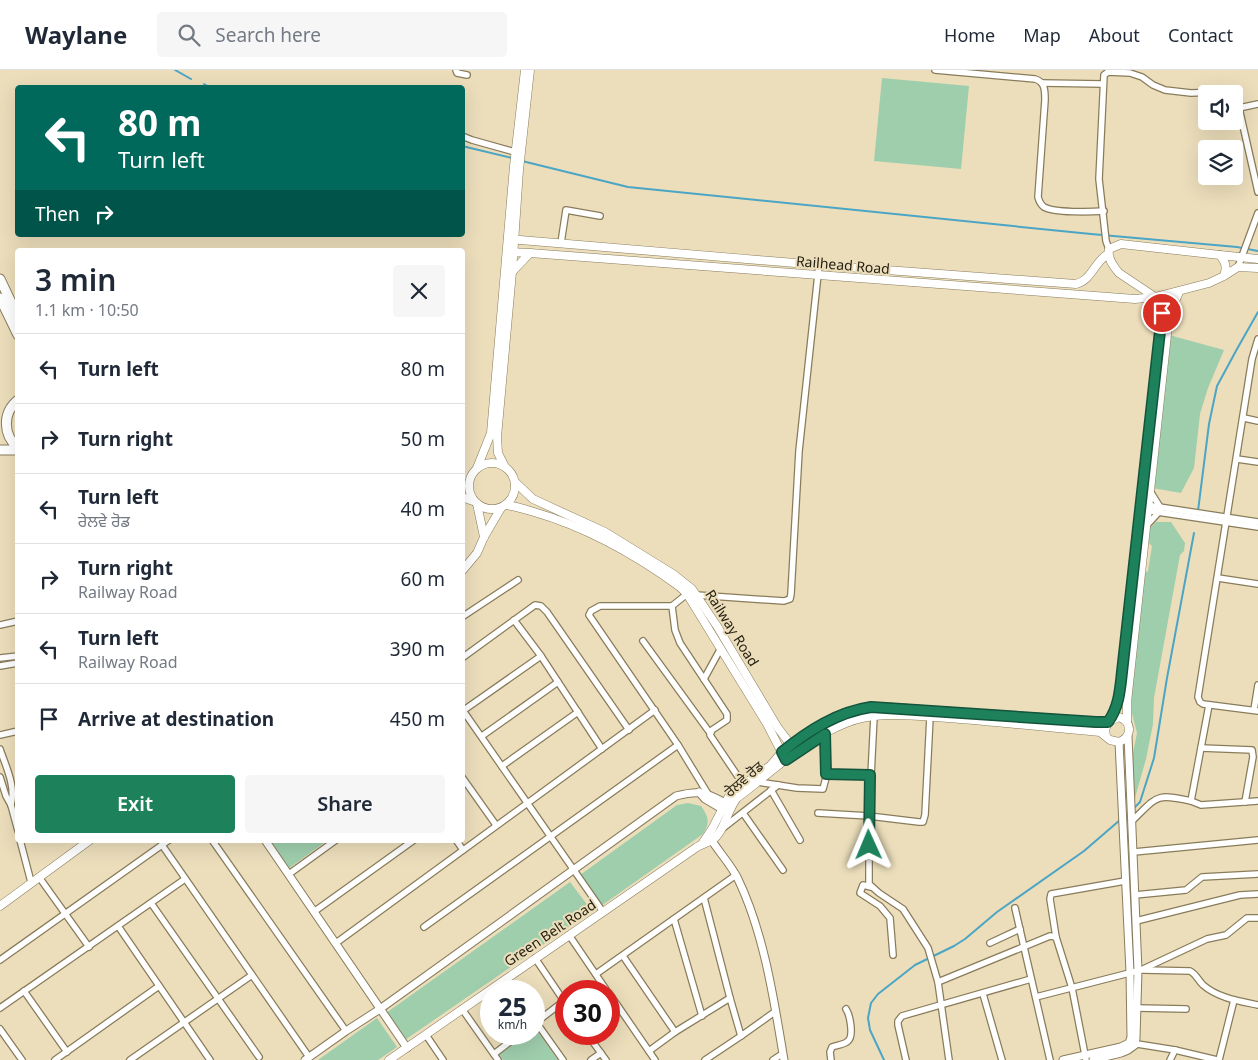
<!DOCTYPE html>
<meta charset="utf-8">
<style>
:root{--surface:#fff;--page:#f6f6f7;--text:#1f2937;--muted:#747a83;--line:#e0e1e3;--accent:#1d825c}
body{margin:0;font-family:"Noto Sans","Noto Sans Gurmukhi",sans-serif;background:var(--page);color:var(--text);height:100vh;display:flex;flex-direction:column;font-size:19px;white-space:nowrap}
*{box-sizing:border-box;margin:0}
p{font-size:16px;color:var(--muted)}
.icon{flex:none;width:28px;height:28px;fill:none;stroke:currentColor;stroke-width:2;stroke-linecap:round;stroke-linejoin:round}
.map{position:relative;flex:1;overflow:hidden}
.drawer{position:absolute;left:15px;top:178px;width:450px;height:595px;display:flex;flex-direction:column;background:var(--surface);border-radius:5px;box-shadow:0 5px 20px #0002}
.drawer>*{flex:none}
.hud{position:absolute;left:15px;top:15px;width:450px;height:152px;border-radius:5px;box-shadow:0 5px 20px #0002;background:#00695c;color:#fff;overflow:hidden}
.buttons{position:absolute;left:1198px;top:15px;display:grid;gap:10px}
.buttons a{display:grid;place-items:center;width:45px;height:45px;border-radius:5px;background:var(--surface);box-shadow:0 5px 20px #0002;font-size:25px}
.speed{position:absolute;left:480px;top:910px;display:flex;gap:10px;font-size:25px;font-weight:700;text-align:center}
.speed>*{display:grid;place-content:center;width:65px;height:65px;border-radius:50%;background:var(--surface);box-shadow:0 5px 20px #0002;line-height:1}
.speed small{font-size:12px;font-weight:400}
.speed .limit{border:8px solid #d22;background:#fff;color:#111}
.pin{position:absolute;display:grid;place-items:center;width:42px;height:42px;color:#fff;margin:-21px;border:2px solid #fff;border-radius:50%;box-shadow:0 1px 5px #0007}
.me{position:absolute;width:55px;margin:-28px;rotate:359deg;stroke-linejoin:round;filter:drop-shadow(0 0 4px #0008)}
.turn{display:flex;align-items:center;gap:18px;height:105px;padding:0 20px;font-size:22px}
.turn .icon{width:65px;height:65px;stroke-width:2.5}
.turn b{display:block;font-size:35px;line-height:42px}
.then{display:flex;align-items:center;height:48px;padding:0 20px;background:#0003;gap:10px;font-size:19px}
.round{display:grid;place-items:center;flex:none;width:52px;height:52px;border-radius:5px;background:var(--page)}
.headline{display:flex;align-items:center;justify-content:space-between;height:85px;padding:0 20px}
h1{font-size:30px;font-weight:600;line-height:38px}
.action{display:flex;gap:10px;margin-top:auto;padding:10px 20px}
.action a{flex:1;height:58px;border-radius:5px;background:var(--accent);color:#fff;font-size:20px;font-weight:600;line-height:58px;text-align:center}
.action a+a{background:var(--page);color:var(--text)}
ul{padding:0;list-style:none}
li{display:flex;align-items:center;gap:15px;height:70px;padding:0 20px;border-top:1px solid var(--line)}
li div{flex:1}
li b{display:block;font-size:19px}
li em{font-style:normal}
header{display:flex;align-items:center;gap:30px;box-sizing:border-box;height:70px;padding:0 25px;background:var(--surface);border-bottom:1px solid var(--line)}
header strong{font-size:24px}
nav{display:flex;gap:28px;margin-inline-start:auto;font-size:18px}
.search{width:350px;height:45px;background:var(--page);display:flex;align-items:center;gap:12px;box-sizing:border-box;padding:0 18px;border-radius:5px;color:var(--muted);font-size:19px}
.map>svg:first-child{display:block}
</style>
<header>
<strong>Waylane</strong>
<div class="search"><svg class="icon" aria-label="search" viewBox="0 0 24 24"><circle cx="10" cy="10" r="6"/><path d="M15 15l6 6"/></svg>Search here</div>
<nav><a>Home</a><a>Map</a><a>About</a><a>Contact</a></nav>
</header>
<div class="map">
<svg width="1258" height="990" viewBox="0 0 1258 990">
<rect width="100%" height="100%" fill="#ecdebb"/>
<g fill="#9fcead">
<polygon points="882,8 969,16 961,99 874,91"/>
<polygon points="1169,265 1224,280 1208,318 1200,344 1194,398 1181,423 1152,418"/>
<polygon points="1156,452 1171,452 1185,473 1184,481 1180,485 1154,628 1153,654 1146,689 1133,735 1131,693 1137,663 1132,643 1132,609 1143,505 1148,501 1152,476 1146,470 1149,459"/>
<path d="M688 733 701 736C709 747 710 753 703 764L601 836 580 805 677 735Z"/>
<polygon points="265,770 328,770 285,801"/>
<polygon points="570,812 592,841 405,970 386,943"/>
<polygon points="377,948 397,977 378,990 318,990"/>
<polygon points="535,957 558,990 503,990 498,982 525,964 534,964 534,958"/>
</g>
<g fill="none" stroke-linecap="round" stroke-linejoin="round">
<g stroke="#4ba5c5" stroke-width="2">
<polyline points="175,0 191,9"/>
<polyline points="204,14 211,18"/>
<polyline points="462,76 512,88"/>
<polyline points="522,91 628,117 1091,164 1237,177 1258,181"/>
<polyline points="1198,441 1209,354 1217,316 1237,279 1258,242"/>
<polyline points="1133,739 1140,732 1154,688 1167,608 1194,463"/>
<polyline points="884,990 870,960 868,948 871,933 878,924 915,895 954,876 965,869 997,842 1084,781 1120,750"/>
</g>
<g stroke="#897c5b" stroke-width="8">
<g id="minor">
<polyline points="456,0 457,3 467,5"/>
<path d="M935 0 1035 9C1045 12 1045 20 1045 30L1038 127C1039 131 1040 134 1044 137 1054 143 1091 142 1104 141"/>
<polyline points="1042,13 1103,14"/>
<polyline points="1234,29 1239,38 1258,122"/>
<polyline points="1239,38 1258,34"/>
<polyline points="462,66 472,70 515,82"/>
<polyline points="561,173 566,140 600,146"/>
<polyline points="1109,179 1106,171 1099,109 1104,5 1108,2 1130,3 1142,7 1153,15 1165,20 1191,23 1218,22 1223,24"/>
<polyline points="1238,197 1258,143"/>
<polyline points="1258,269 1252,289 1198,627 1200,632 1203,634 1258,641"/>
<polyline points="1244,348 1258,351"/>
<polyline points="1237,389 1258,392"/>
<polyline points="1150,421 1160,437"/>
<polyline points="1146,435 1258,452"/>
<polyline points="1144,440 1258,457"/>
<polyline points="1147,455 1159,442"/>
<polyline points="1218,508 1258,514"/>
<polyline points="687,524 672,536 675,560 680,573 727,644 727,650 712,660 710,665 745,717"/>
<polyline points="696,525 784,531 790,529 791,524 799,381 819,195"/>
<polyline points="672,536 600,536 591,541 589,545 678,675 708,724"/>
<polyline points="462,547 518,510"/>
<polyline points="514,550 541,586 602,679"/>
<polyline points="0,555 18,551"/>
<polyline points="643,571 710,663"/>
<polyline points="0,588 18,586"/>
<polyline points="462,588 535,535 541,536 547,542 629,660"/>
<polyline points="0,596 18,593"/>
<polyline points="704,609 721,578"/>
<polyline points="1209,635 1191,731 1201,735 1258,731"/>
<polyline points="462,639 603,842"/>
<polyline points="464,640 541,586"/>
<polyline points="1254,640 1258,615"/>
<polyline points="874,646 869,746 919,752 923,752 925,745 930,647"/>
<polyline points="0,665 18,661"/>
<polyline points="482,666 558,612"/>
<polyline points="1201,678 1252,680 1253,687 1245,732"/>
<path d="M0 679C6 697 16 716 11 735"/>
<polyline points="502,696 578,642"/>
<polyline points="827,704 870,705"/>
<polyline points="0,707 6,726 11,735 18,761"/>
<polyline points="462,707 496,755"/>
<polyline points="758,712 797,718 823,719 827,704 825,664"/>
<polyline points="771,720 800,770"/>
<polyline points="743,743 783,800"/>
<polyline points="818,743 869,746 869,814 879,823 903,839 928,878 938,912 949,990"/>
<path d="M1132 751C1158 726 1155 723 1191 731"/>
<polyline points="723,758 778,715"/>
<polyline points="20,770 31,812"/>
<polyline points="212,770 346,961"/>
<polyline points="456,770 463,780"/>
<polyline points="162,775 309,987"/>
<polyline points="1134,782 1258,770"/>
<polyline points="289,804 336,770"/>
<polyline points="39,807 89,877"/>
<polyline points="871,817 863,815 860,823 880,836 890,848 893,885"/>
<polyline points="1135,825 1186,820 1202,807 1258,804"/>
<polyline points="704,828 730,928"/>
<polyline points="151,833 259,987"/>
<polyline points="1015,838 1050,990"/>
<polyline points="315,841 414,770"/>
<polyline points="674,849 702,946"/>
<polyline points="1136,851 1240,825 1258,824"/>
<polyline points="118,856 210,990"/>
<polyline points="424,857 678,675"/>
<polyline points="569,865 607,921"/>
<polyline points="1056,867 1050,829 1051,824 1125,811"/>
<polyline points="336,873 655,640"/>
<polyline points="990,873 1020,859"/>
<polyline points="623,886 675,962 730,928 741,966 776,941"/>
<polyline points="535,888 566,934"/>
<polyline points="0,890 169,770"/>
<path d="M1143 900 1190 901C1196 904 1198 910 1203 915 1218 928 1239 931 1258 935"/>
<polyline points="596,904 736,805"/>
<polyline points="938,912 1050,866 1056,867 1072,918 1086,990"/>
<polyline points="24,921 67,982"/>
<polyline points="609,923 655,990"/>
<polyline points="983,924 1002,990"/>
<polyline points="1036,927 1141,900 1207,869 1226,865 1247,848 1258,848"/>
<polyline points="0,938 185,809"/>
<polyline points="1137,938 1186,939"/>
<polyline points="462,939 498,990"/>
<polyline points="536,952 563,990"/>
<polyline points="534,954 564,931"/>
<polyline points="0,959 22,990"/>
<polyline points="587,964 606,990"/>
<polyline points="426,965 443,990"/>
<polyline points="1131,973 1175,980"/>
<polyline points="649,981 675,962"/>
<polyline points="494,984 520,964"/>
<polyline points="55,990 159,916"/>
<polyline points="130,990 252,905"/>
<polyline points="591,990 601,983"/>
<polyline points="705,990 741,966"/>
<polyline points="773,990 782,984"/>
<path d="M831 990 830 982 832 977C837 975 844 975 848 971 854 966 850 945 846 939"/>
<polyline points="906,990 898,955 898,951 902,946 1031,909"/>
<polyline points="1170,990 1175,980 1217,990"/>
<polyline points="1219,990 1234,930"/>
</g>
</g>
<g stroke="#897c5b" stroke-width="9">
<g id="tertiary">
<polyline points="699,722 705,729 727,742"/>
<path d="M709 766C717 780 729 792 737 807 764 862 774 930 784 990"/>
<polyline points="265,770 407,978"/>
<path d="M305 990 346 961 380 939 676 726C702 719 707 723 729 735"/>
<polyline points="1063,990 1121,977 1129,973 1131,967 1130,902 1119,672"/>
<polyline points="1093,990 1121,983 1128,980 1135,975 1136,968 1138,900 1128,666"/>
</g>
</g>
<g stroke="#897c5b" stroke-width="9">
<g id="secondary">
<path d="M508 169 819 195 1076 214C1092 210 1094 192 1108 184"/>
<polyline points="507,182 530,183 1135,229 1155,227 1161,236 1162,243 1118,634 1114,643 1108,652 887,637 871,637 843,643 791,674 782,682 770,696 733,722 728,728 712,759 702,774"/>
<polyline points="1220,185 1258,189"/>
<polyline points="513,201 530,183"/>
<path d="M1224 206C1227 197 1226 193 1220 185L1121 174 1109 179C1107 188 1113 196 1119 203L1155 227 1209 213 1224 206 1238 197 1258 198"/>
<circle cx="492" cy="416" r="23"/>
<polyline points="505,397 498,383 497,367 512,202 519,100 530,0"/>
<polyline points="477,398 491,363 514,96 525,0"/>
<polyline points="515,412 533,429 605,462 673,504 692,519 717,556 778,658 794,679"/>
<polyline points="462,427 473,431"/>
<polyline points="477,434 484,467"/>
<path d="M505 435C515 436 524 439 534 442 586 457 636 485 680 517L687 524 767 654 783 685"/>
<polyline points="462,501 477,483 484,467 501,438"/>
<polyline points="1127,652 1127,632 1169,246 1179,222"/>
<polyline points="0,836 90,770"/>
<path d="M389 990 697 777C702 774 707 773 712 770 724 763 727 740 737 728 772 702 805 669 846 653 877 640 916 646 948 648 999 652 1049 657 1100 662L1110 670 1119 672C1132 667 1133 652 1119 647L1108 652 1105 660 1106 666"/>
</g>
</g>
<g stroke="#897c5b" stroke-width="11">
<g id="primary">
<polyline points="0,209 18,247"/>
<polyline points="0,228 18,265"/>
<path d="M18 330C2 343 3 365 18 378"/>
<polyline points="0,380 18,380"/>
</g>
</g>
<use href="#minor" stroke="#fff" stroke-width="5.5"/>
<use href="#tertiary" stroke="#fff" stroke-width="7"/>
<use href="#secondary" stroke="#fff" stroke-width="8"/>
<use href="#primary" stroke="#fff" stroke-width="9"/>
</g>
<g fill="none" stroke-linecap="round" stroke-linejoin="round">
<g stroke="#13543c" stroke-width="12">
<path id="route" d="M869 775 870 705 826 704 825 664 786 690 782 682C808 661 837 642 871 637L1096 652H1108C1119 637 1120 620 1122 602L1162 243"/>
</g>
<use href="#route" stroke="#1d825c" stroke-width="9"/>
</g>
<g text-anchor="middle" stroke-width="4" stroke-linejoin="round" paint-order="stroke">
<g font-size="14" fill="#221d10" stroke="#ecdebb">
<text transform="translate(843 195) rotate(5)" y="5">Railhead Road</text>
<text transform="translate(732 558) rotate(58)" y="5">Railway Road</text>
<text transform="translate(744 709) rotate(-41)" y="5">ਰੇਲਵੇ ਰੋਡ</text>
<text transform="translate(550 863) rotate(-34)" y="5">Green Belt Road</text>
</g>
</g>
</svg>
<div class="buttons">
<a><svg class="icon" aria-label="sound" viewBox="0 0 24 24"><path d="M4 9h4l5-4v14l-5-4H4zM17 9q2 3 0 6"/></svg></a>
<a><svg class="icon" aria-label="layers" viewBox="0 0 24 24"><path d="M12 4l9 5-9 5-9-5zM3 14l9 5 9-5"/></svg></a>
</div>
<div class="speed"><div>25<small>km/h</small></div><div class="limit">30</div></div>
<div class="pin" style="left:1162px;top:243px;background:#d93025"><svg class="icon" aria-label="arrive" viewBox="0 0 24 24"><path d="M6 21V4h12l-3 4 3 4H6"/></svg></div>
<svg class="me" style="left:869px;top:775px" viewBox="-20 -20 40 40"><path d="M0-17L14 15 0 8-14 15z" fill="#1d825c" stroke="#fff" stroke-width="4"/></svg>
<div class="hud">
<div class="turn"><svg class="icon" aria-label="left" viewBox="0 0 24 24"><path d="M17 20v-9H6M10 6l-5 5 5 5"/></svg><div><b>80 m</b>Turn left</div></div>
<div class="then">Then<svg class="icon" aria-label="right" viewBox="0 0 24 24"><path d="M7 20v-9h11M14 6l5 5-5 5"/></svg></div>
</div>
<section class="drawer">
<div class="headline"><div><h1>3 min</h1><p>1.1 km · 10:50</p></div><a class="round"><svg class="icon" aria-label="close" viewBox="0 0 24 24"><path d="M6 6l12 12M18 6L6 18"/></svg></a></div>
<ul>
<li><svg class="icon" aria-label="left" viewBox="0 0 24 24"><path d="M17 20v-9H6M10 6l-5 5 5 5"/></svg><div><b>Turn left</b></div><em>80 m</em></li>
<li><svg class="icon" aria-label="right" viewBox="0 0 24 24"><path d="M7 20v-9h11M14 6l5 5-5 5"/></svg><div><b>Turn right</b></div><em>50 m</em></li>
<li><svg class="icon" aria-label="left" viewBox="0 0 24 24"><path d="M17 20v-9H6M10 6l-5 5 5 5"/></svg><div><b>Turn left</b><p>ਰੇਲਵੇ ਰੋਡ</p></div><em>40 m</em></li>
<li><svg class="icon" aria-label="right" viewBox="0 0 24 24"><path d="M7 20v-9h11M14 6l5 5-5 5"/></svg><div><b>Turn right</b><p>Railway Road</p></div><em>60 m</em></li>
<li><svg class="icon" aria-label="left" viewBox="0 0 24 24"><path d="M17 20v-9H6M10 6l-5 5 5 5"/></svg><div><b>Turn left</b><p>Railway Road</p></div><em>390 m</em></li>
<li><svg class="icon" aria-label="arrive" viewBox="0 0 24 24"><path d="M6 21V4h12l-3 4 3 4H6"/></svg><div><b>Arrive at destination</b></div><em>450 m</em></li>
</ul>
<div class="action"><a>Exit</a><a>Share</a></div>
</section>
</div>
